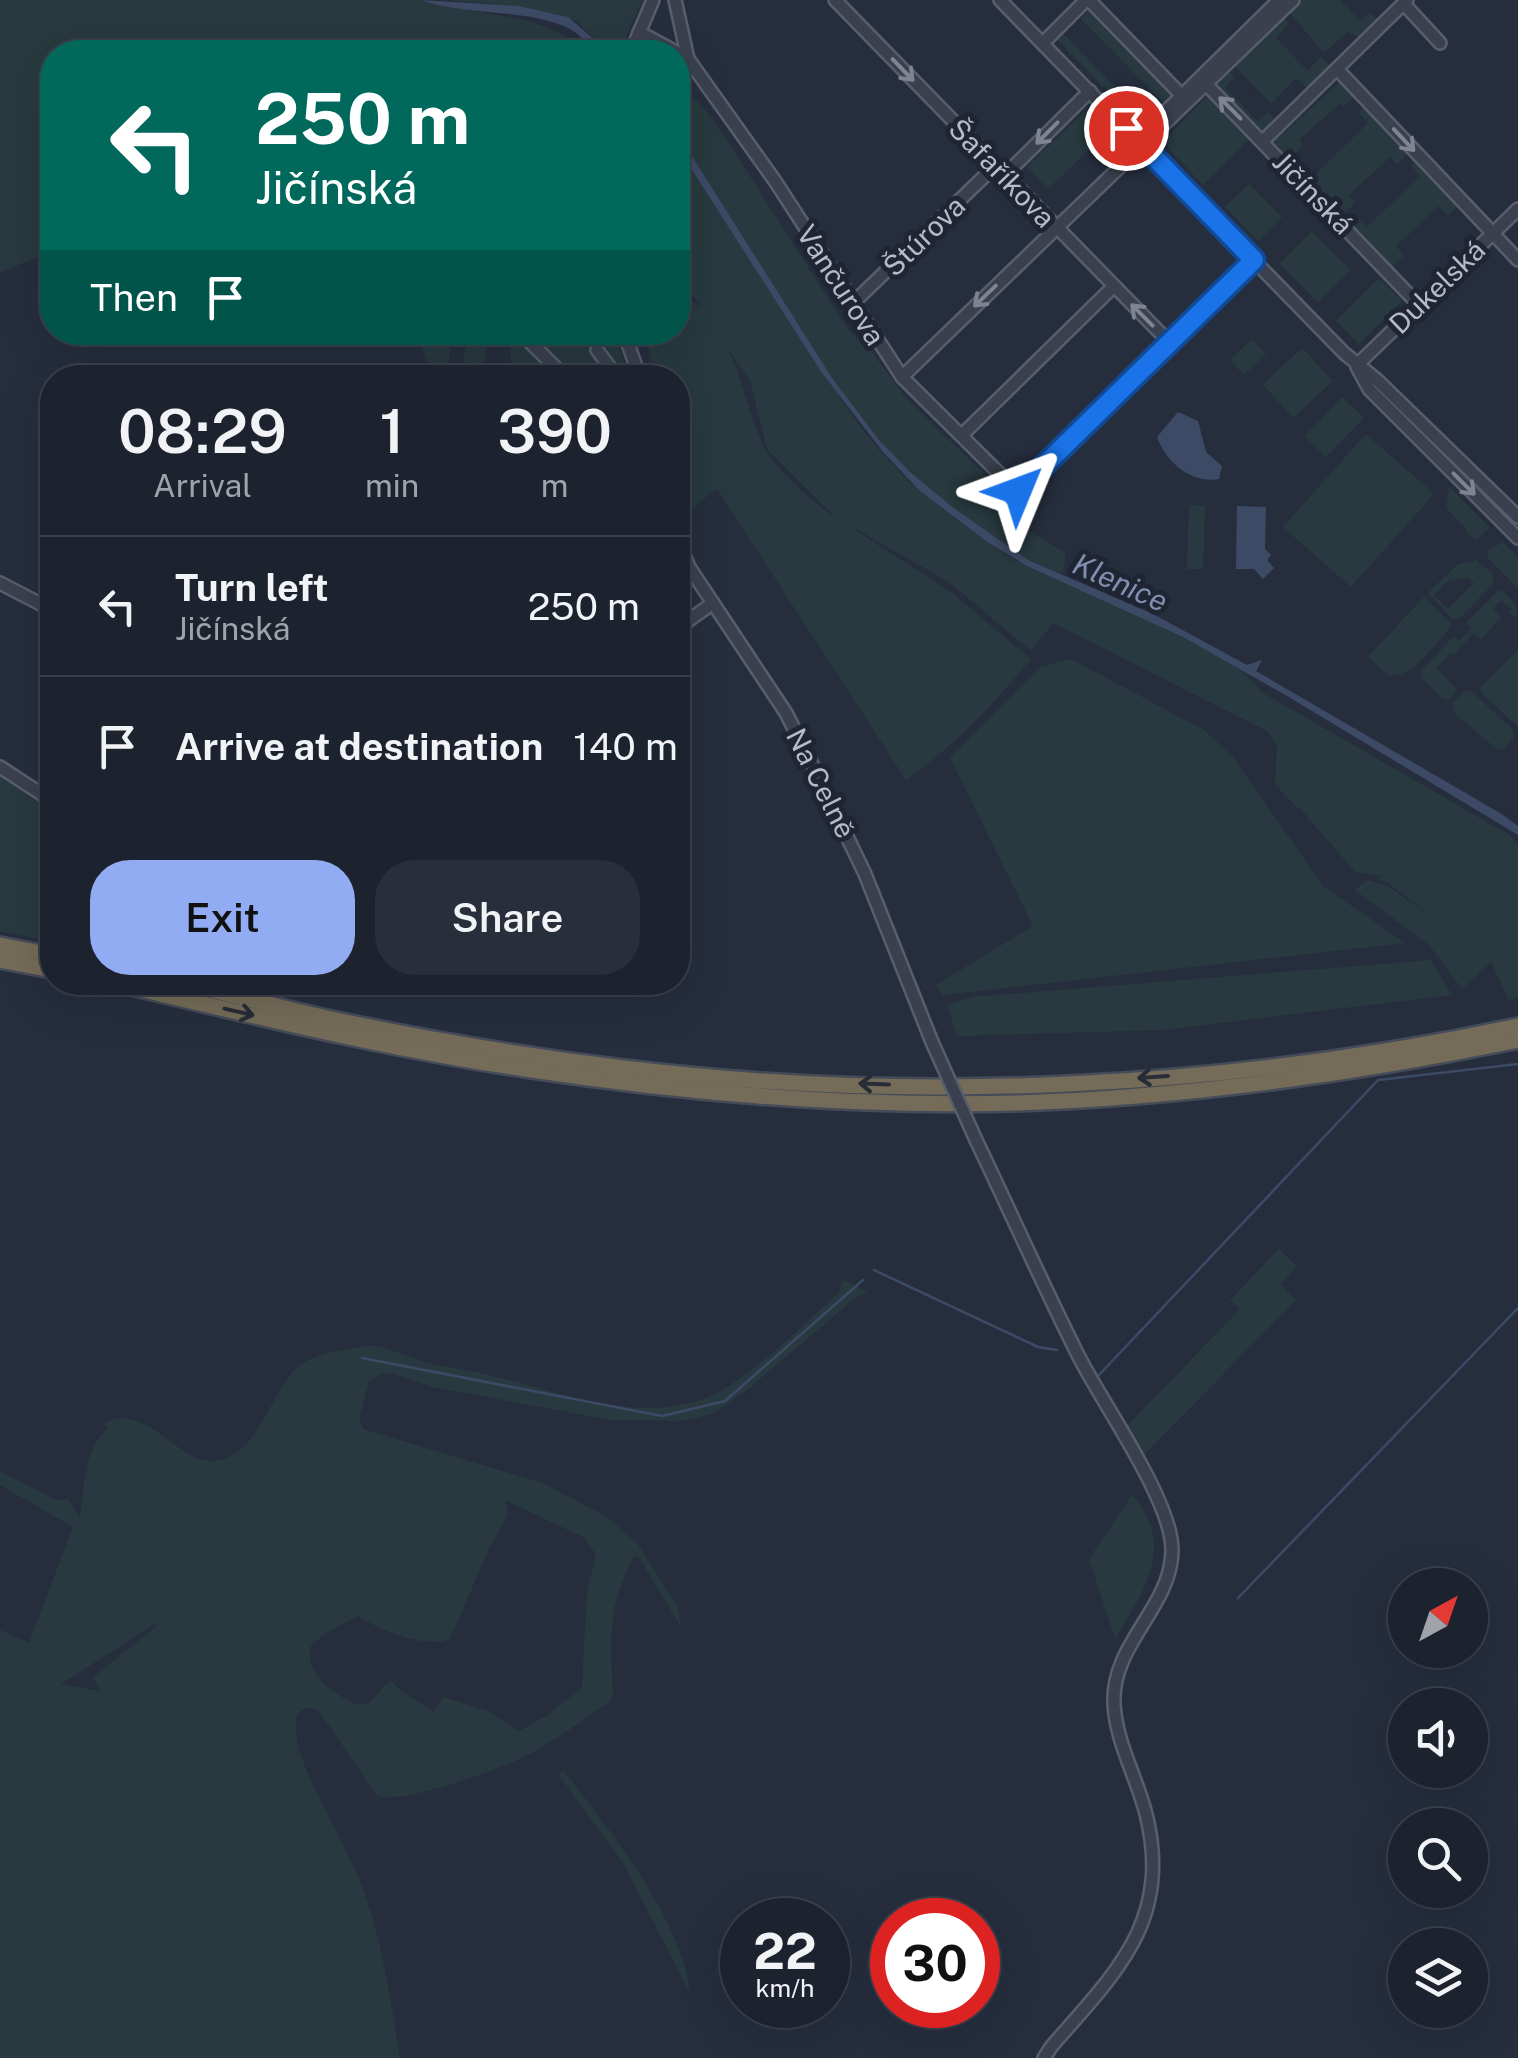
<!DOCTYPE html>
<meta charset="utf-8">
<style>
:root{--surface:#1c222e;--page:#292f3a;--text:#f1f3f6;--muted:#a0a4aa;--line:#3a3f4a;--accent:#92acf3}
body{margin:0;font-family:"Public Sans",sans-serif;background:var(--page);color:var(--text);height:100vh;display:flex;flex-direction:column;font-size:38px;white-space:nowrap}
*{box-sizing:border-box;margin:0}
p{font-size:32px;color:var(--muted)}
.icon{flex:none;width:55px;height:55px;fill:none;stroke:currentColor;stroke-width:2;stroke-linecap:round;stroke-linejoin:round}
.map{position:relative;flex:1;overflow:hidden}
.sheet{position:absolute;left:40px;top:365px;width:650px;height:630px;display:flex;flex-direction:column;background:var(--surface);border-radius:40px;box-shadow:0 10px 40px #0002,0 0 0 2px var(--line)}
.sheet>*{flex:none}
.banner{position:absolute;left:40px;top:40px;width:650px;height:305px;border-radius:40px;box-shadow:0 10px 40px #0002,0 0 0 2px var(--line);background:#00695c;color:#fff;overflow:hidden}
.needle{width:65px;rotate:40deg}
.controls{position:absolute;left:1388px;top:1568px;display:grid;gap:20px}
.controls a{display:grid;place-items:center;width:100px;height:100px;border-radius:50%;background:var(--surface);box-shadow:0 10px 40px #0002,0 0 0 2px var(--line);font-size:50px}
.speed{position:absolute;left:720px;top:1898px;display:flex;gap:20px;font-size:50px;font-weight:700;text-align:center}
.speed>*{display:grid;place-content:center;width:130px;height:130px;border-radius:50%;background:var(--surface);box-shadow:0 10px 40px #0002,0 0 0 2px var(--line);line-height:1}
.speed small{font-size:25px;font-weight:400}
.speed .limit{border:15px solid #d22;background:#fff;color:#111}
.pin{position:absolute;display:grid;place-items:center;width:85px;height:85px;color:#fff;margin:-42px;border:5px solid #fff;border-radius:50%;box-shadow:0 2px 10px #0007}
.me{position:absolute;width:110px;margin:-55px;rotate:46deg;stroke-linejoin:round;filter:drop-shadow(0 0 8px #0008)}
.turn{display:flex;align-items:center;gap:35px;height:210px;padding:0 50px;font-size:45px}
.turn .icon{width:130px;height:130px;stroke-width:2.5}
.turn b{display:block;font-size:70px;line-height:85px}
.then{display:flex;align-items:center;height:95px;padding:0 50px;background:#0003;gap:20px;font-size:38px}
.eta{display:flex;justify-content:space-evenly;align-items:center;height:170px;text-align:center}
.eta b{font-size:60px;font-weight:600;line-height:70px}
.action{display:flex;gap:20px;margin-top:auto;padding:20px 50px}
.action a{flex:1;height:115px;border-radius:40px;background:var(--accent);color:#111;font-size:40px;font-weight:600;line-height:115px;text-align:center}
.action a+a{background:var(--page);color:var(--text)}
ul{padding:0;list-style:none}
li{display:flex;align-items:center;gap:30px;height:140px;padding:0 50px;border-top:2px solid var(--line)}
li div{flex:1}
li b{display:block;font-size:38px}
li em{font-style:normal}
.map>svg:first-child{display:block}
</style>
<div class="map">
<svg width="1518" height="2058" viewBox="0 0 1518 2058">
<rect width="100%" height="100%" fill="#262e3e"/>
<g fill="#283a3f" fill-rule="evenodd">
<path d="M0 0H420C474 17 544 10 586 52H52V252L0 272Z"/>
<polygon points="446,0 643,0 619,52 609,52 576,21 518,6"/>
<polygon points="1302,0 1340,0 1360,21 1370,12 1379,21 1362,38 1347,32 1324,53 1289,12"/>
<polygon points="1089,10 1172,94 1164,103 1081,19"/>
<polygon points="1283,18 1289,24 1276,38 1308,71 1321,56 1329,65 1328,72 1311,87 1305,86 1296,78 1271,104 1234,65"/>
<polygon points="1064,34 1146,119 1140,125 1057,39"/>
<polygon points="1228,71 1235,77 1225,88 1257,121 1268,112 1275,120 1261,133 1213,84"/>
<polygon points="1340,82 1354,97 1344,106 1340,103 1299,140 1303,146 1288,159 1273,143"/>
<polygon points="678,87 698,101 717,125 849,331 872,352 905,397 1006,495 1029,531 1066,553 1063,574 1028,560 955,509 909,471 880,441 832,378 678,134"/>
<polygon points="1207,96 1250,138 1203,185 1168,148 1166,139"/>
<polygon points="1088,108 1121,142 1113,150 1101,138 1048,189 1027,167"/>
<polygon points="1363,108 1407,154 1397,164 1390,157 1349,195 1355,203 1342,215 1299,171 1304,165 1315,175 1368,123 1359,113"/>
<path d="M678 148C718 210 758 271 798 333 834 389 871 451 924 494 957 520 992 548 1030 567 1082 593 1234 647 1261 692L1508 834 1518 844V997L1509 1000 1491 962 1462 989 1430 946 1355 890 1367 880 1388 886 1433 918 1387 882 1377 879 1383 876 1355 872 1299 807 1297 808 1275 784 1277 745 1267 731 1053 623 1031 651 949 582 843 522 952 593 1031 659C991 707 956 744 906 780L717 489 684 513 678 509V378L653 377 646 333 678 332V296L681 295 701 307 678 276ZM728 349 750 380 767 449 836 518C813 502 775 470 763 445 749 414 743 380 728 349Z"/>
<polygon points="1415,162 1457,207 1448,215 1438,206 1396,246 1404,256 1392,267 1350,223 1356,217 1367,227 1420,176 1411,165"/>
<polygon points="1249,184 1282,217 1258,241 1225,207"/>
<polygon points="1312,231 1350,270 1318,302 1279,264"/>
<polygon points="1379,278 1402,301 1359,344 1336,321"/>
<polygon points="418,333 452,333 447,377 431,377"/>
<polygon points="469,333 489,333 489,342 495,344 494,347 487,347 484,368 463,362"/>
<polygon points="512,333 614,333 630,377 529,377 510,361"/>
<polygon points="1252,339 1266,354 1244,375 1230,360"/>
<polygon points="1302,348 1333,381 1293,418 1263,384"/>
<polygon points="1342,397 1364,418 1326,457 1305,436"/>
<polygon points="1366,434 1434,494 1351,587 1283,527"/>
<polygon points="1449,487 1490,528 1477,539 1468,535 1466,529 1446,508"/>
<polygon points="1189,505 1205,506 1203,569 1187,569"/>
<polygon points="1503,542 1518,557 1518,588 1487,557 1489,550"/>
<path d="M1476 560 1493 574V584L1459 619H1453L1428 593 1457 565ZM1468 577 1474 583 1448 609 1434 595 1446 582Z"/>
<polygon points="1498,591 1502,591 1515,603 1518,615 1513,616 1509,613 1512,609 1501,600 1493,609 1501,617 1481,639 1473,633 1454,655 1451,653 1436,668 1457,690 1449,699 1443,699 1421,678 1422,670 1454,636 1459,641 1471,629 1466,623"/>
<path d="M1424 597 1450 623V628C1434 645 1414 677 1388 676L1368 657Z"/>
<polygon points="1518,650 1518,727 1481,692 1481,687"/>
<polygon points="1071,659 1204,730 1233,757 1323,886 1405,943 943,995 936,985 1033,926 950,758 1040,667"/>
<polygon points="1465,691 1471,691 1513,730 1514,737 1503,749 1497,749 1455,714 1453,703"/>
<polygon points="0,777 52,812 52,942 0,931"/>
<polygon points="1431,960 1452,995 1163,1030 957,1036 947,1005 973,997"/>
<polygon points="1279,1249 1297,1266 1281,1285 1296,1300 1142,1457 1125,1428 1240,1309 1230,1300"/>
<path d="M843 1280 867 1292 854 1299 743 1393 712 1414 683 1421 610 1420 433 1387 391 1373 381 1374 369 1381 359 1420 363 1429 542 1483 604 1515 637 1543 677 1606 681 1627 643 1564 637 1556 633 1557C607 1612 610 1636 613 1695L608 1703C580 1722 551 1744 521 1758 494 1771 403 1804 377 1796L319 1711 307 1707 297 1714C291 1741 307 1771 318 1795 334 1827 352 1859 364 1892 383 1946 391 2002 400 2058H0V1630L29 1643 73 1527 0 1485V1471L56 1500 68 1499 80 1518C85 1489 83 1447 109 1428L103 1425C141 1397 180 1464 212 1461 269 1456 268 1373 315 1357 326 1353 365 1344 375 1346 394 1349 414 1360 433 1364 456 1369 478 1372 501 1378 571 1396 661 1431 729 1386 769 1360 804 1324 839 1292ZM505 1500 585 1538 596 1555 587 1593 582 1687 548 1715 519 1731 488 1711 443 1697 434 1712 401 1691 390 1680 369 1703 357 1705C332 1692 307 1678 310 1647L324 1634 358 1616C379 1630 426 1649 450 1639L491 1544 505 1520 508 1512ZM155 1624 157 1626 93 1677 100 1691 61 1684Z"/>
<path d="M1132 1495C1177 1545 1144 1591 1115 1639L1089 1559Z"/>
<path d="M563 1770C609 1829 682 1919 690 1993L623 1863 559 1775Z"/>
</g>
<g fill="#3d4a66">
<path d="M420 0 518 6 568 17 609 52H596C588 44 578 32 566 27 520 8 467 16 420 0Z"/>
<polygon points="678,134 832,378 880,441 909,471 955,509 1028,560 1153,614 1247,665 1262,660 1256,671 1500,813 1518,826 1518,835 1287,696 1183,637 1027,566 986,541 920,491 883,452 822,373 678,148"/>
<path d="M1178 412 1198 421 1206 452 1222 466 1219 479C1191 484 1166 462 1157 437Z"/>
<polygon points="1237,506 1266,507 1265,549 1271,555 1267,560 1274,568 1263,579 1254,569 1236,569"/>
</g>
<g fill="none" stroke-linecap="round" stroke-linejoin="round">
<g stroke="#3d4a66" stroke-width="2.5">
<polyline points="874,1270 1038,1347 1057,1350"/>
<polyline points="362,1358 662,1416 725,1401 863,1280"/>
<polyline points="1098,1376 1378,1080 1518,1064"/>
<polyline points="1238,1598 1518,1308"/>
</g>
<g stroke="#585e6c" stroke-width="16">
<g id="minor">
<polyline points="675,0 688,59"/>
<polyline points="835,0 1171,344"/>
<polyline points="1000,0 1344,353 1377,380 1518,517"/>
<polyline points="1089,0 1187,101"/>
<polyline points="1404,4 1440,43"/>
<polyline points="639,32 676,52"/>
<polyline points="1043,43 1086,0"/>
<polyline points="631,52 653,0"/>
<polyline points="678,53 688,59 775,181 902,377 1017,491 1171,344 1253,260"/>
<polyline points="1337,69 1518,260"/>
<polyline points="1205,83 1419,305"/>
<polyline points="1143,140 1149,128 1279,0"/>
<polyline points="1263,141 1407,0"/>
<polyline points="1004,176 1090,91"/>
<polyline points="852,304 995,166"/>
<polyline points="628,332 627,341 640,378"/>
<polyline points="512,336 526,338 566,378"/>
<polyline points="597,350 618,378"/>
<polyline points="1357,365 1518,209"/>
<polyline points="1357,367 1369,389 1518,538"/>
<polyline points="902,377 1293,0"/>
<polyline points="590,378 608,368"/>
<polyline points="962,435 1114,286"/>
<polyline points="678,540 689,567 786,713 814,768 865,874 932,1042"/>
<polyline points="0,583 52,610"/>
<polyline points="678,628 713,603"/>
<polyline points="0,767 52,801"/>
<path d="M976 1140C1010 1211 1042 1283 1077 1353 1101 1402 1173 1501 1172 1551 1171 1608 1111 1644 1114 1704 1116 1742 1137 1778 1146 1814 1173 1921 1115 1973 1051 2047L1044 2058"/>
</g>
</g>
<g stroke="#454b59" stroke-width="20">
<g id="highway">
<polyline points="0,945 52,955"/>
<polyline points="0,960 52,970"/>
<path d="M110 982C250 1015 390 1050 532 1070 691 1094 854 1107 1015 1103 1184 1098 1353 1074 1518 1040"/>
<path d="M180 982C229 994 277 1007 327 1018 425 1039 525 1056 624 1068 920 1104 1227 1088 1518 1026"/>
</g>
</g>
<use href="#minor" stroke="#3a404e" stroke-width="11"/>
<use href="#highway" stroke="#746c58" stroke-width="15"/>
<g stroke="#585e6c" stroke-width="16" stroke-linecap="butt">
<polyline id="minor-bridge" points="932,1042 976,1140"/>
</g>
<use href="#minor-bridge" stroke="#3a404e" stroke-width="11"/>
</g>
<defs><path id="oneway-shaft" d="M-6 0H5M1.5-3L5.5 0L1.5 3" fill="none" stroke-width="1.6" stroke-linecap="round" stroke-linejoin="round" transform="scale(2.5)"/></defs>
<g stroke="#7f8492">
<use href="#oneway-shaft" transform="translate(903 70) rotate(46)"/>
<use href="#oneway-shaft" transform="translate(1230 108) rotate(-135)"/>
<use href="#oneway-shaft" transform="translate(1047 133) rotate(135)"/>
<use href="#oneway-shaft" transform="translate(1404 140) rotate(47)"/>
<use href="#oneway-shaft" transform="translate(985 296) rotate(136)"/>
<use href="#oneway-shaft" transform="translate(1142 315) rotate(-135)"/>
<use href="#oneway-shaft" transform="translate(1464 484) rotate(45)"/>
</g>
<g stroke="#282c37">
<use href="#oneway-shaft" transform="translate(239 1012) rotate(13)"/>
<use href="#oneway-shaft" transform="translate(1153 1077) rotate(176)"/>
<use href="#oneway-shaft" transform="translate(874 1084) rotate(-178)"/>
</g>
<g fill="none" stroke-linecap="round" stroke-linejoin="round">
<g stroke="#114b97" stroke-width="25">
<polyline id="route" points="1018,491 1254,260 1126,128"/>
</g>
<use href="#route" stroke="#1a73e8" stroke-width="18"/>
</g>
<g text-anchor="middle" stroke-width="10" stroke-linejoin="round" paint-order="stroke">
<g font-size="28" fill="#b7bbc9" stroke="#1f2533">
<text transform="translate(1002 173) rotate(46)" y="10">Šafaříkova</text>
<text transform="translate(1313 193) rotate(46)" y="10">Jičínská</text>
<text transform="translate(924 236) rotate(-44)" y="10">Štúrova</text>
<text transform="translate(841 285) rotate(57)" y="10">Vančurova</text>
<text transform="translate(1437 287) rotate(-44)" y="10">Dukelská</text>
<text transform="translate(821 783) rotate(63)" y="10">Na Celně</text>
</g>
<g font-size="30" font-style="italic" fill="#808eaf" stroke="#1f2533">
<text transform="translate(1120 583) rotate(24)" y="10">Klenice</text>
</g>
</g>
</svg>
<div class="controls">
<a><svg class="needle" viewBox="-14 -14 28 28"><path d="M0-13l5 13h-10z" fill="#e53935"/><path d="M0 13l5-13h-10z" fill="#a0a4aa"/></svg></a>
<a><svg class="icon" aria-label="sound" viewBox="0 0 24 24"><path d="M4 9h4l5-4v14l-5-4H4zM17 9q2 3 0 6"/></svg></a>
<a><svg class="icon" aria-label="search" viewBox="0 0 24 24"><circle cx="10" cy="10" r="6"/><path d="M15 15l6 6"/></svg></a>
<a><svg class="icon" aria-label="layers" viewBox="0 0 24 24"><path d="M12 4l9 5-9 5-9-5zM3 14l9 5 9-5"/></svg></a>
</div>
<div class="speed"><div>22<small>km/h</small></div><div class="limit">30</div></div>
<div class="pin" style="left:1126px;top:128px;background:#d93025"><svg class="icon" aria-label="arrive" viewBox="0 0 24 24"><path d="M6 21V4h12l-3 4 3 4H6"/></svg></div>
<svg class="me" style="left:1018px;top:491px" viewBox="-20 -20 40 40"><path d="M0-17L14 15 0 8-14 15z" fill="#1a73e8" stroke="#fff" stroke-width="4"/></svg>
<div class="banner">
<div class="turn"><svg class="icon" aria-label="left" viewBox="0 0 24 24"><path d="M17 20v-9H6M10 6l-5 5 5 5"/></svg><div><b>250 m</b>Jičínská</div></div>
<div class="then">Then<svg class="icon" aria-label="arrive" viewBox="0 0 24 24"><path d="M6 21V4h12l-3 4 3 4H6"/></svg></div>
</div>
<section class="sheet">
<div class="eta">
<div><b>08:29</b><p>Arrival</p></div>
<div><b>1</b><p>min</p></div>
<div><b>390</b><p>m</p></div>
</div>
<ul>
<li><svg class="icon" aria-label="left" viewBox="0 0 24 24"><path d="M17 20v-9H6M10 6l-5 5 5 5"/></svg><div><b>Turn left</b><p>Jičínská</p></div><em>250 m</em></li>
<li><svg class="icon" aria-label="arrive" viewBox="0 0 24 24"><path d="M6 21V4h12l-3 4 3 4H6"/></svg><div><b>Arrive at destination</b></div><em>140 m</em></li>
</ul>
<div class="action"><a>Exit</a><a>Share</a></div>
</section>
</div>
